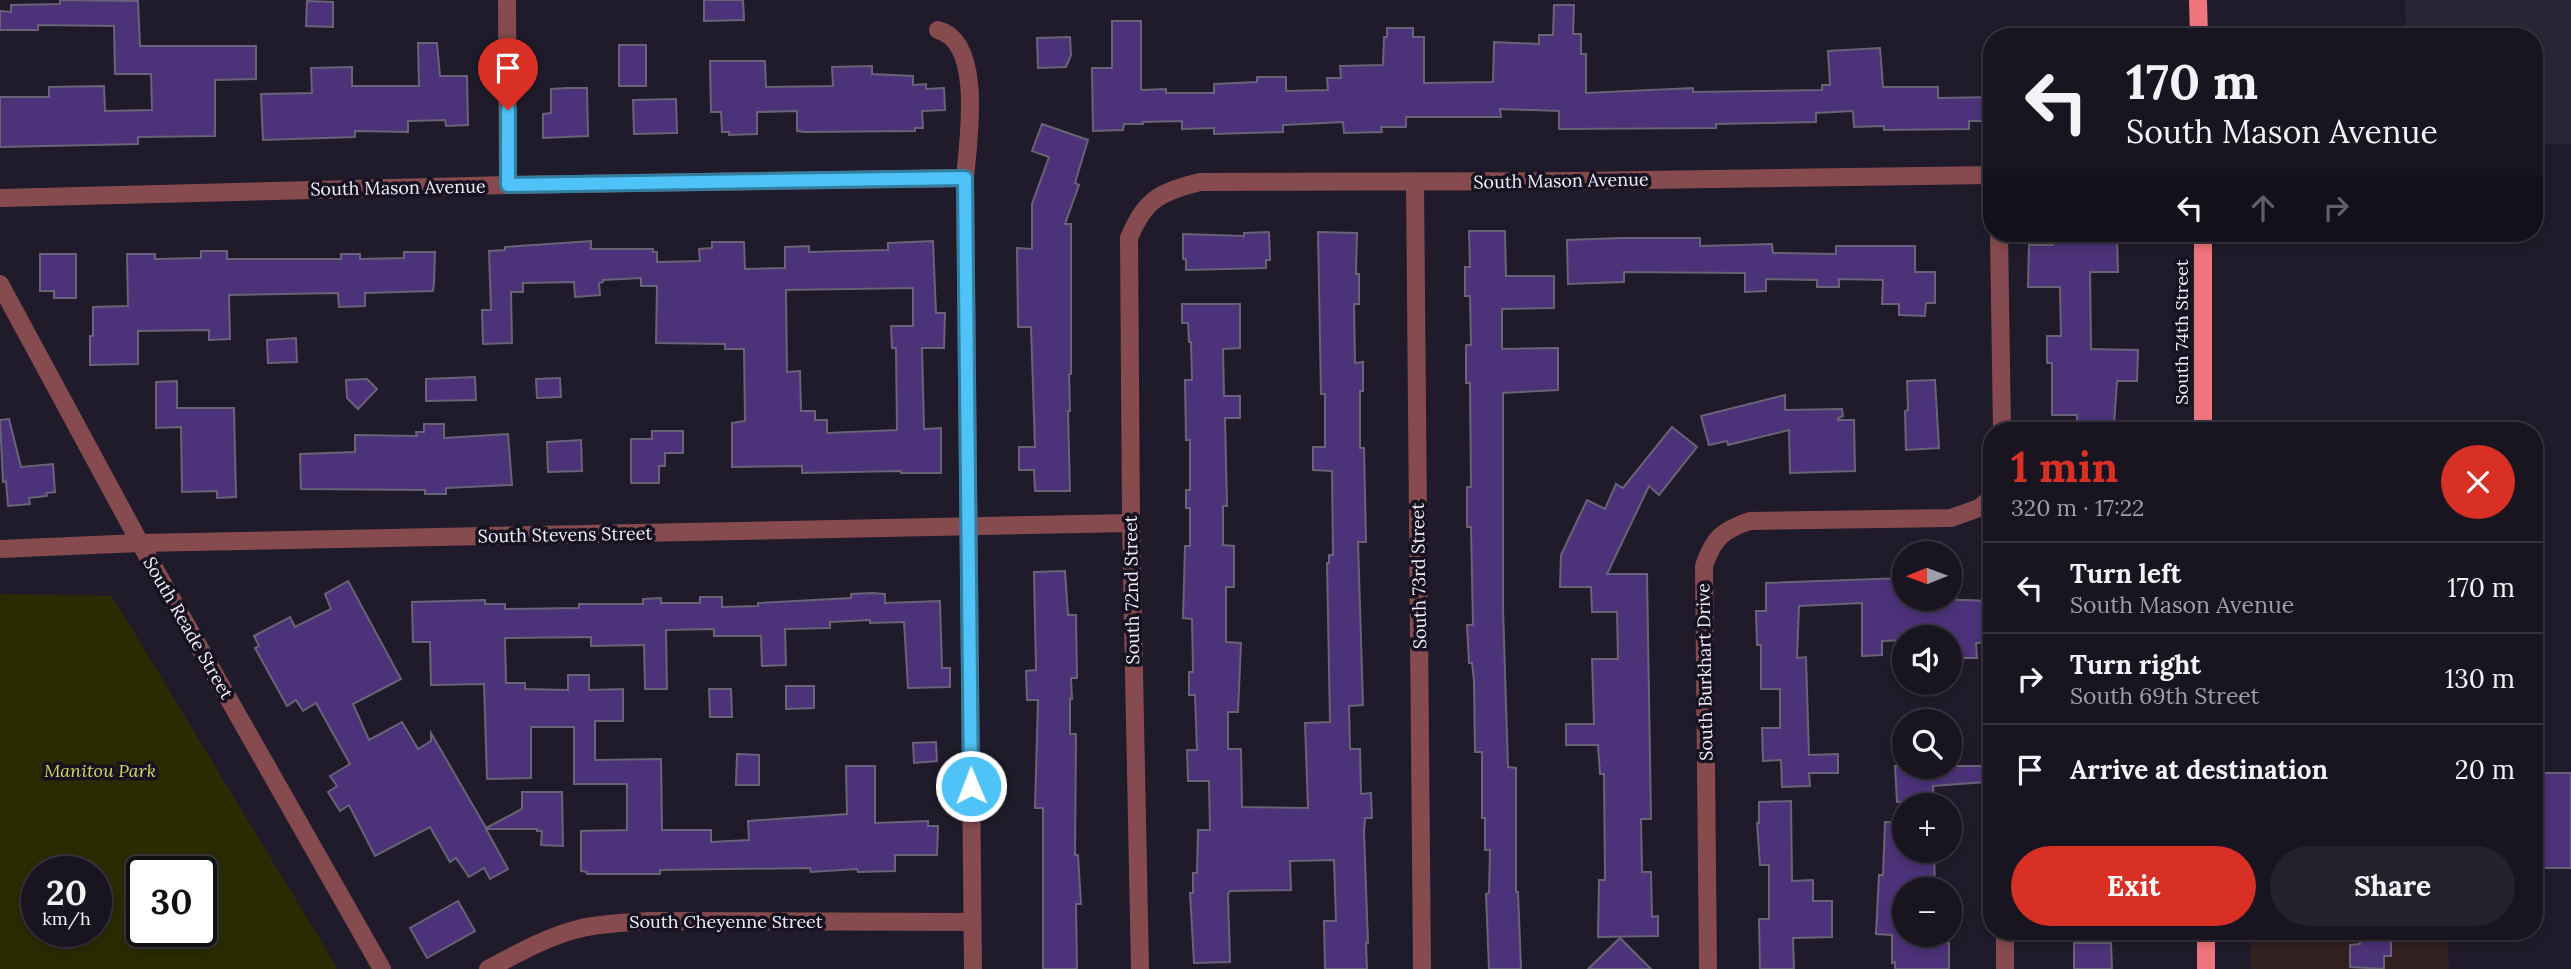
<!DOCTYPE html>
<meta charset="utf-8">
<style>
:root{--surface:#181420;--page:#25212d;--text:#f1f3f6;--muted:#9f9ea5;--line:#36333e;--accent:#d93025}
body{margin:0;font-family:Lora,serif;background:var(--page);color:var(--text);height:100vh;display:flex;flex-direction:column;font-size:26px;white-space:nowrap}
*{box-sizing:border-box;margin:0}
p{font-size:23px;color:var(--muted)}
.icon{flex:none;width:38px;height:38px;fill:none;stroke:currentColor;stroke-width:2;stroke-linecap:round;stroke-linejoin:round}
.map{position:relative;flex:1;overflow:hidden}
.sheet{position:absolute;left:1983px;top:422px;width:560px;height:518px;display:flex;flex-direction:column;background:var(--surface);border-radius:28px;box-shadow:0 4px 10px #0003,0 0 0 2px var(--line)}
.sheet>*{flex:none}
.top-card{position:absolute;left:1983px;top:28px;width:560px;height:214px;border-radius:28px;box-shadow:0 4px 10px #0003,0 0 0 2px var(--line);background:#181420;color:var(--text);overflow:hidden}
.needle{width:46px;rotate:269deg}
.tools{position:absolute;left:1892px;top:541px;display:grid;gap:14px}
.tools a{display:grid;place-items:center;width:70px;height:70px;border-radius:50%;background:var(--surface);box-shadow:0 4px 10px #0003,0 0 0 2px var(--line);font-size:35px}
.speed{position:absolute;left:21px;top:856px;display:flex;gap:14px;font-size:35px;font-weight:700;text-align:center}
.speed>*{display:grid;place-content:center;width:91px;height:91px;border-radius:50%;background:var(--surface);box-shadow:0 4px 10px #0003,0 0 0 2px var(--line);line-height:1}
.speed small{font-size:18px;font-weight:400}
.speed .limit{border:4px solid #111;border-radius:10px;background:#fff;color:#111}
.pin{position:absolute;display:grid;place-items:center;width:60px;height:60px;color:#fff;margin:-72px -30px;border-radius:50% 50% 50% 0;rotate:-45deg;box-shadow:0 0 7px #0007}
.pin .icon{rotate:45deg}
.me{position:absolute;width:77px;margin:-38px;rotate:359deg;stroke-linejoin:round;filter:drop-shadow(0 0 5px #0008)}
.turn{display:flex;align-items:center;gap:24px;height:147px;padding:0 28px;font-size:32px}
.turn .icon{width:91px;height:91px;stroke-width:2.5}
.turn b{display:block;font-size:49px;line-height:60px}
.lanes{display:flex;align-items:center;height:66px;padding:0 28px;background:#0003;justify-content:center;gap:35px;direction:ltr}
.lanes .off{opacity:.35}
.round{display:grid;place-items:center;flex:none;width:74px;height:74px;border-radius:37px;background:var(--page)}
.overview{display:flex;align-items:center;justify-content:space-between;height:119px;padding:0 28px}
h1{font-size:42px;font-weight:700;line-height:52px;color:var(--accent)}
.cta{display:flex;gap:14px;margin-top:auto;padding:14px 28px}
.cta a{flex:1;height:80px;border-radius:42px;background:var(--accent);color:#fff;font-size:28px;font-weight:700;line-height:80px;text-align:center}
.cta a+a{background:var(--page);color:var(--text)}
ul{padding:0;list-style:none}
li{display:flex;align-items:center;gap:21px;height:91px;padding:0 28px;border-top:2px solid var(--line)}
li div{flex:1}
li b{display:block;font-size:26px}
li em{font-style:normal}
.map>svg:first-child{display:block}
</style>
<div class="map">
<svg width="2571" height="969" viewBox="0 0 2571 969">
<rect width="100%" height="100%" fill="#201b2a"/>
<polygon fill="#321f20" points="2250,931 2448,931 2449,969 2251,969"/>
<polygon fill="#2b2636" points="2405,0 2571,0 2571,144 2534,145 2534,37 2406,37"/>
<path fill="#2a2b00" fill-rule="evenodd" d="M0 594 112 596 338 969H0ZM37 872H96V931H37ZM142 872H201V931H142Z"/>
<g fill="#4c3278" stroke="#686376" stroke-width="2" fill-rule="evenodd">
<polygon points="60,0 138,1 140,46 256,46 256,79 215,80 215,136 138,137 138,144 0,147 0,97 49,97 49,87 104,86 105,111 152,110 151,74 115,74 114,26 38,25 38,30 0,30 0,11 11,12 11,5 60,4"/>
<polygon points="704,0 743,0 744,20 704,21"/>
<polygon points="307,1 333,2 333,27 306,26"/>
<polygon points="1554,5 1574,5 1573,34 1581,34 1581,54 1586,54 1586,93 1693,88 1693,92 1822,90 1822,85 1830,85 1828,51 1880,48 1883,87 1938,87 1938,98 1992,97 1992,121 1969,121 1969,129 1884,130 1884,126 1854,127 1853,111 1816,113 1816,122 1716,124 1716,128 1559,129 1559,111 1500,109 1501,117 1406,117 1406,127 1381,127 1382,132 1344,133 1343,122 1283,125 1283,132 1214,134 1214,128 1182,129 1182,121 1143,122 1143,124 1124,124 1123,130 1093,131 1092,68 1112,68 1112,21 1141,21 1141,90 1166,89 1166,93 1214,93 1214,84 1257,82 1257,77 1286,77 1286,91 1328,90 1327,78 1341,78 1340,66 1383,65 1384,37 1387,37 1387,28 1413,28 1413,37 1424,37 1424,83 1493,82 1494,42 1539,44 1539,35 1553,35"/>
<polygon points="1070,37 1071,55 1066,67 1038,68 1037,38"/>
<polygon points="418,43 437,43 440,76 467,76 468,125 446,126 445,120 408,121 408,132 355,131 355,137 263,140 261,94 312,93 311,68 352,67 352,86 419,86"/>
<rect x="619" y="45" width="27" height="41"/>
<polygon points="710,61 765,61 766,87 833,86 832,67 872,66 872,74 913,76 913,85 926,84 926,89 944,88 945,110 922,111 923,128 915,128 915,131 805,132 797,131 797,111 757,112 757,134 729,135 729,132 722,132 721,112 711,112"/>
<polygon points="568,88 587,88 588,136 543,138 543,114 551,113 551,89"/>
<polygon points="676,99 677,133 634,134 633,100"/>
<polygon points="1042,124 1088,140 1075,183 1079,185 1065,224 1071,224 1071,374 1069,374 1070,411 1068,411 1070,491 1035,491 1034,470 1019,470 1019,447 1035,447 1031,327 1018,327 1017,248 1032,249 1032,204 1049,157 1032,151"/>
<polygon points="1469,231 1505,231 1506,276 1554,276 1554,308 1502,309 1502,349 1558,348 1558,390 1503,393 1503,609 1508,767 1516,768 1516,892 1518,892 1521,969 1489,969 1486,894 1489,893 1490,850 1485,850 1485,818 1482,818 1482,752 1475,752 1474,681 1472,663 1469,663 1467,625 1473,625 1471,527 1467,527 1467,487 1471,487 1470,383 1466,383 1466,345 1471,345 1470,296 1465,296 1465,267 1470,267"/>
<polygon points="1269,232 1270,260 1266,260 1266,268 1186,270 1186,259 1183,259 1183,234 1244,236 1244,233"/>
<polygon points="1318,232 1357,233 1356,274 1359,274 1359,304 1354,304 1355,363 1363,362 1363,391 1360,391 1360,448 1364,448 1366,542 1358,542 1363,705 1349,706 1350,749 1360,749 1361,794 1371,793 1372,818 1365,818 1364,833 1368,943 1366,943 1367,969 1325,969 1324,921 1336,921 1334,860 1290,861 1291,890 1230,891 1228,894 1230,962 1194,963 1190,893 1193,893 1193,873 1197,873 1198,830 1210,830 1209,781 1188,781 1187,750 1197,750 1195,695 1189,695 1189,672 1193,672 1192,619 1183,618 1185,546 1190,546 1190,508 1186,508 1186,490 1190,490 1190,440 1186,440 1185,380 1192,380 1191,342 1189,342 1188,323 1182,323 1182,304 1240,304 1240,348 1223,349 1224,396 1240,396 1240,418 1225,418 1227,506 1223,506 1223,545 1234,546 1234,587 1226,587 1226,642 1241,643 1238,712 1228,712 1228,749 1241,749 1242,807 1308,808 1305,723 1330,722 1327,563 1329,563 1329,555 1333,555 1332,471 1313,470 1313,447 1325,447 1325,394 1321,394"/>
<polygon points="1621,238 1700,238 1700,246 1772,244 1773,253 1836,254 1836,246 1915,246 1915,272 1935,272 1935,303 1926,303 1925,316 1899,315 1899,304 1882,304 1883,280 1839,279 1839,287 1817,287 1817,280 1766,279 1766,291 1745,292 1745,273 1624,272 1624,282 1568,284 1567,240"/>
<polygon points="2117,239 2118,272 2090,272 2091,349 2138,350 2137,381 2117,381 2114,425 2077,426 2077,415 2052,415 2052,363 2047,363 2047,336 2061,336 2060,287 2028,287 2029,245 2053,245 2053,241"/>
<path d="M591 241V249H653V252H657V262L700 261 699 249 712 248V242H744L745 269 785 268V247L809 246V252L888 250V243L933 241 936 313H945L944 348H922L924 429 941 428V473H901V471L802 473V466L732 467V423L745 421 744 349H725V344L656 343 657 286H641V278L603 280V282L599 283 600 295 575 297 574 282 523 283V292H511L512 343 483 344 482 310H491L489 251 505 250V247ZM913 288V326H891L892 348H896L897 430 827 433V420H815V411H801L800 371 787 372 786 290Z"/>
<polygon points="201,251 227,251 227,259 341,259 341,254 360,254 360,259 404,258 404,252 435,252 434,283 433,291 365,293 365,306 339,307 338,293 229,295 230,339 209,340 209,330 138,331 138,364 90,365 90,336 93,336 93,307 128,306 127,254 155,254 155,259 201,258"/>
<polygon points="40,254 76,254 76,298 54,298 54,291 40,291"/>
<polygon points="296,338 297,362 268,363 267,340"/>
<polygon points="475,377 476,400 426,401 426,379"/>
<polygon points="560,378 561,397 537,398 536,379"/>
<polygon points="367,379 377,389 358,409 347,398 346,380"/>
<polygon points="1935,380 1939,448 1906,450 1905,411 1908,410 1907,381"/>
<polygon points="177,381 177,408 234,408 236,497 217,498 217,491 182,492 181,427 156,428 156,382"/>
<polygon points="1785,395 1785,410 1842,409 1843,416 1838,418 1838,420 1854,420 1855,471 1790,473 1789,430 1728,445 1727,441 1709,445 1701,416"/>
<polygon points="9,419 21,467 53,464 55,492 46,493 47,496 29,498 30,504 8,506 6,481 3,482 0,420"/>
<polygon points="424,424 444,424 444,438 508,434 512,485 446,488 446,494 425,494 425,490 301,489 300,454 355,452 355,435 417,436 416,432 424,432"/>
<polygon points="1672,427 1697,447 1659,495 1649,486 1607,574 1647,574 1651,819 1641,819 1642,872 1651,872 1652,917 1658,916 1658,936 1598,937 1599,880 1605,880 1604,774 1600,774 1598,745 1566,745 1566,724 1594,724 1592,659 1618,659 1617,612 1592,612 1591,587 1560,587 1561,555 1587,500 1605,509 1616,484 1623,488"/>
<polygon points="652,431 683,431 683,453 665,453 665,466 659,466 659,483 631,483 631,439 652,439"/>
<polygon points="581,440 582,471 548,472 547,442"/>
<polygon points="1065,571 1068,615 1076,615 1077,678 1071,678 1072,699 1070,699 1070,734 1076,734 1075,855 1078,855 1081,904 1076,904 1077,969 1043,969 1043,808 1035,808 1038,700 1027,700 1026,671 1036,670 1034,572"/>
<polygon points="1904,578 1904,598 1992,601 1992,642 1976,643 1977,658 1950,658 1950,637 1904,637 1904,640 1882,641 1882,655 1862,656 1862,603 1799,606 1797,658 1806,657 1809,755 1838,754 1838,773 1809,773 1810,786 1782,787 1781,760 1763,761 1762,728 1780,728 1780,689 1761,689 1761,645 1757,645 1756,611 1766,611 1766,583"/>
<polygon points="348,581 401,679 353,704 369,740 402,722 418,749 431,741 431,733 486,828 522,809 522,792 562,792 563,846 541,845 542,831 537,831 537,829 486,829 508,869 490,879 484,868 469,877 456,858 450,862 430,827 375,856 349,805 340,811 328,792 337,786 330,776 350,764 316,703 303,711 296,700 287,706 255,648 259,646 254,636 290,617 295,627 331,609 325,594"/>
<polygon points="872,593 885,594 885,603 940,601 942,668 950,668 950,687 908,688 904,622 870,623 870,620 830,622 830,628 785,629 786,665 762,666 761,636 714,636 714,629 666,630 667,689 645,689 644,645 591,646 591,637 505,638 506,683 525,683 525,689 568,690 568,675 589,675 589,690 623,689 623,721 595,721 595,760 661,759 662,830 711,830 711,842 749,840 748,821 847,814 846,766 875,766 875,823 928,821 928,826 938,826 937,855 895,855 895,871 858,872 857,869 811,872 810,868 660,870 660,874 587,874 587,872 581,871 581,831 627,830 627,784 574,784 574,727 531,727 531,778 487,779 484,684 431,685 430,642 413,642 412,602 485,600 485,604 505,604 505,609 579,608 579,604 643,604 643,599 661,598 661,603 700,603 700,597 722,597 722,607 758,606 758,603 851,598 851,594"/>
<polygon points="786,686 814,686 814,708 786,709"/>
<polygon points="709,689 731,689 732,717 710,717"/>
<polygon points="936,742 937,761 914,763 913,743"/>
<polygon points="737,754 759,755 759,785 736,785"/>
<polygon points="1895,766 1985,766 1985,782 1933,786 1934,801 1897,802"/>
<rect x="2534" y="773" width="37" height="95"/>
<polygon points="1791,801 1792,881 1813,880 1813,901 1832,901 1832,937 1793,938 1794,969 1760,969 1759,919 1769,919 1769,865 1760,865 1757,823 1759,823 1759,802"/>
<polygon points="1885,822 1904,822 1904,850 1934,850 1935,889 1904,889 1904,934 1932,935 1932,943 1949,943 1949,969 1895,969 1895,962 1892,963 1892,935 1876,934 1879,875 1883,875"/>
<polygon points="458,901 475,931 427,958 410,928"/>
<polygon points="2391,932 2391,956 2384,956 2384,969 2350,967 2350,945 2360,944 2359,933"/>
<polygon points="1620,938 1651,969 1588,969"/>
<polygon points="2074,943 2111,943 2112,969 2074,969"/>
</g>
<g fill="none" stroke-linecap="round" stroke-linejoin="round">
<g stroke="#864b4e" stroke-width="18">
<polyline points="507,0 508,185"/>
<path d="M938 30C984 42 968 142 965 178L973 969"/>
<polyline points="1415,182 1422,969"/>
<polyline points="0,198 508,185 965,178"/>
<polyline points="1999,233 2002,430"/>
<polyline points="0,284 140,543 382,969"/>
<polyline points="0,549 140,543 1131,523"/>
<polyline points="2005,931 2005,969"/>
<path d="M488 969C517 954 546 937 578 929 601 923 626 923 649 921L972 922"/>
<path d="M1140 969 1131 523 1129 238C1145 199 1160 192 1200 182L1575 181 1992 175"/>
<path d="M1708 969 1704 566C1713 539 1722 530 1750 521L1951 518 1979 508 1992 497"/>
</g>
<g stroke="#ee757d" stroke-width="18">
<polyline points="2198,0 2199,37"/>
<polyline points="2203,233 2203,430"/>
<polyline points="2206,931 2206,969"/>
</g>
</g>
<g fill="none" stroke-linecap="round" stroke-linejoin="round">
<g stroke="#337fa1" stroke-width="18">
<polyline id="route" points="508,110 508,185 965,178 971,786"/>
</g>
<use href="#route" stroke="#4fc3f7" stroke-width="12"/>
</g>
<g text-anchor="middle" stroke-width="7" stroke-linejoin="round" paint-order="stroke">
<g font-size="18" fill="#f1eef9" stroke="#161221">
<text transform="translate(1561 181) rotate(-1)" y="6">South Mason Avenue</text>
<text transform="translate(398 188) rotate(-1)" y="6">South Mason Avenue</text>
<text transform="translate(2182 332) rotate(-90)" y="6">South 74th Street</text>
<text transform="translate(565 535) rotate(-1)" y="6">South Stevens Street</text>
<text transform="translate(1419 576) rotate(-91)" y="6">South 73rd Street</text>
<text transform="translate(1132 590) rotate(-91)" y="6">South 72nd Street</text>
<text transform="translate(188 628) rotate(60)" y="6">South Reade Street</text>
<text transform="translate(1705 672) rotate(-91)" y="6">South Burkhart Drive</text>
<text x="726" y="928">South Cheyenne Street</text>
</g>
<g font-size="18" font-style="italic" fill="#d3d95e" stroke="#161221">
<text x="100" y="777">Manitou Park</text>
</g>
</g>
</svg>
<div class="tools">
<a><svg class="needle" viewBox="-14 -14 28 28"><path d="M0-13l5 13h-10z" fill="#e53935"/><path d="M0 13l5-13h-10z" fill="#9f9ea5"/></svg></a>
<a><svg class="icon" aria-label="sound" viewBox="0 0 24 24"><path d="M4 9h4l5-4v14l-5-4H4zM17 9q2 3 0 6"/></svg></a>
<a><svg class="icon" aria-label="search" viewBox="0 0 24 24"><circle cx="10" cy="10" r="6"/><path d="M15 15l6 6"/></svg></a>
<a>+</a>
<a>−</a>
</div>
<div class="speed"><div>20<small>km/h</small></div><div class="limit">30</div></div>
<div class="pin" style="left:508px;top:110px;background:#d93025"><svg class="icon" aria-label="arrive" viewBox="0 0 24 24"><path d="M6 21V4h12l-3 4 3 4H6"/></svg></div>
<svg class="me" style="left:971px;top:786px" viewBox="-20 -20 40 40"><circle r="17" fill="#4fc3f7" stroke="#fff" stroke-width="3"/><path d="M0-11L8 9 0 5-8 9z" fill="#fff"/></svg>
<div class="top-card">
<div class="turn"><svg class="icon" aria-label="left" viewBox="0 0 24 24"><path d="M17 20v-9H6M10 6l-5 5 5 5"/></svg><div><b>170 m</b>South Mason Avenue</div></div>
<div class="lanes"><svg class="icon" aria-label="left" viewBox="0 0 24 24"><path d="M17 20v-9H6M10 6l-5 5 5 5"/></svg><svg class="icon off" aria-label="ahead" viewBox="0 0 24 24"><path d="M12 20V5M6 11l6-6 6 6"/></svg><svg class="icon off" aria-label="right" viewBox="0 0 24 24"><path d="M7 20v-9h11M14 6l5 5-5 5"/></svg></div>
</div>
<section class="sheet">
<div class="overview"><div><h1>1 min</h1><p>320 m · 17:22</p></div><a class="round" style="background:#d93025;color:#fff"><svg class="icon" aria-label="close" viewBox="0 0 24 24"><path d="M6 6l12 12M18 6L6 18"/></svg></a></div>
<ul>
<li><svg class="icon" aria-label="left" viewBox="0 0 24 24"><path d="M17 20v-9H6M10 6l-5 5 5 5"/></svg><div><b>Turn left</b><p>South Mason Avenue</p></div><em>170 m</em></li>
<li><svg class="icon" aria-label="right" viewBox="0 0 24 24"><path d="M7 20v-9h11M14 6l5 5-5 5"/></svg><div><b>Turn right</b><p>South 69th Street</p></div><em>130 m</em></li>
<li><svg class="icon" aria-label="arrive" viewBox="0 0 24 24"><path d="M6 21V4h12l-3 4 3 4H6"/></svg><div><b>Arrive at destination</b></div><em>20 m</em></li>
</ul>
<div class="cta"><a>Exit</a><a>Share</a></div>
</section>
</div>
